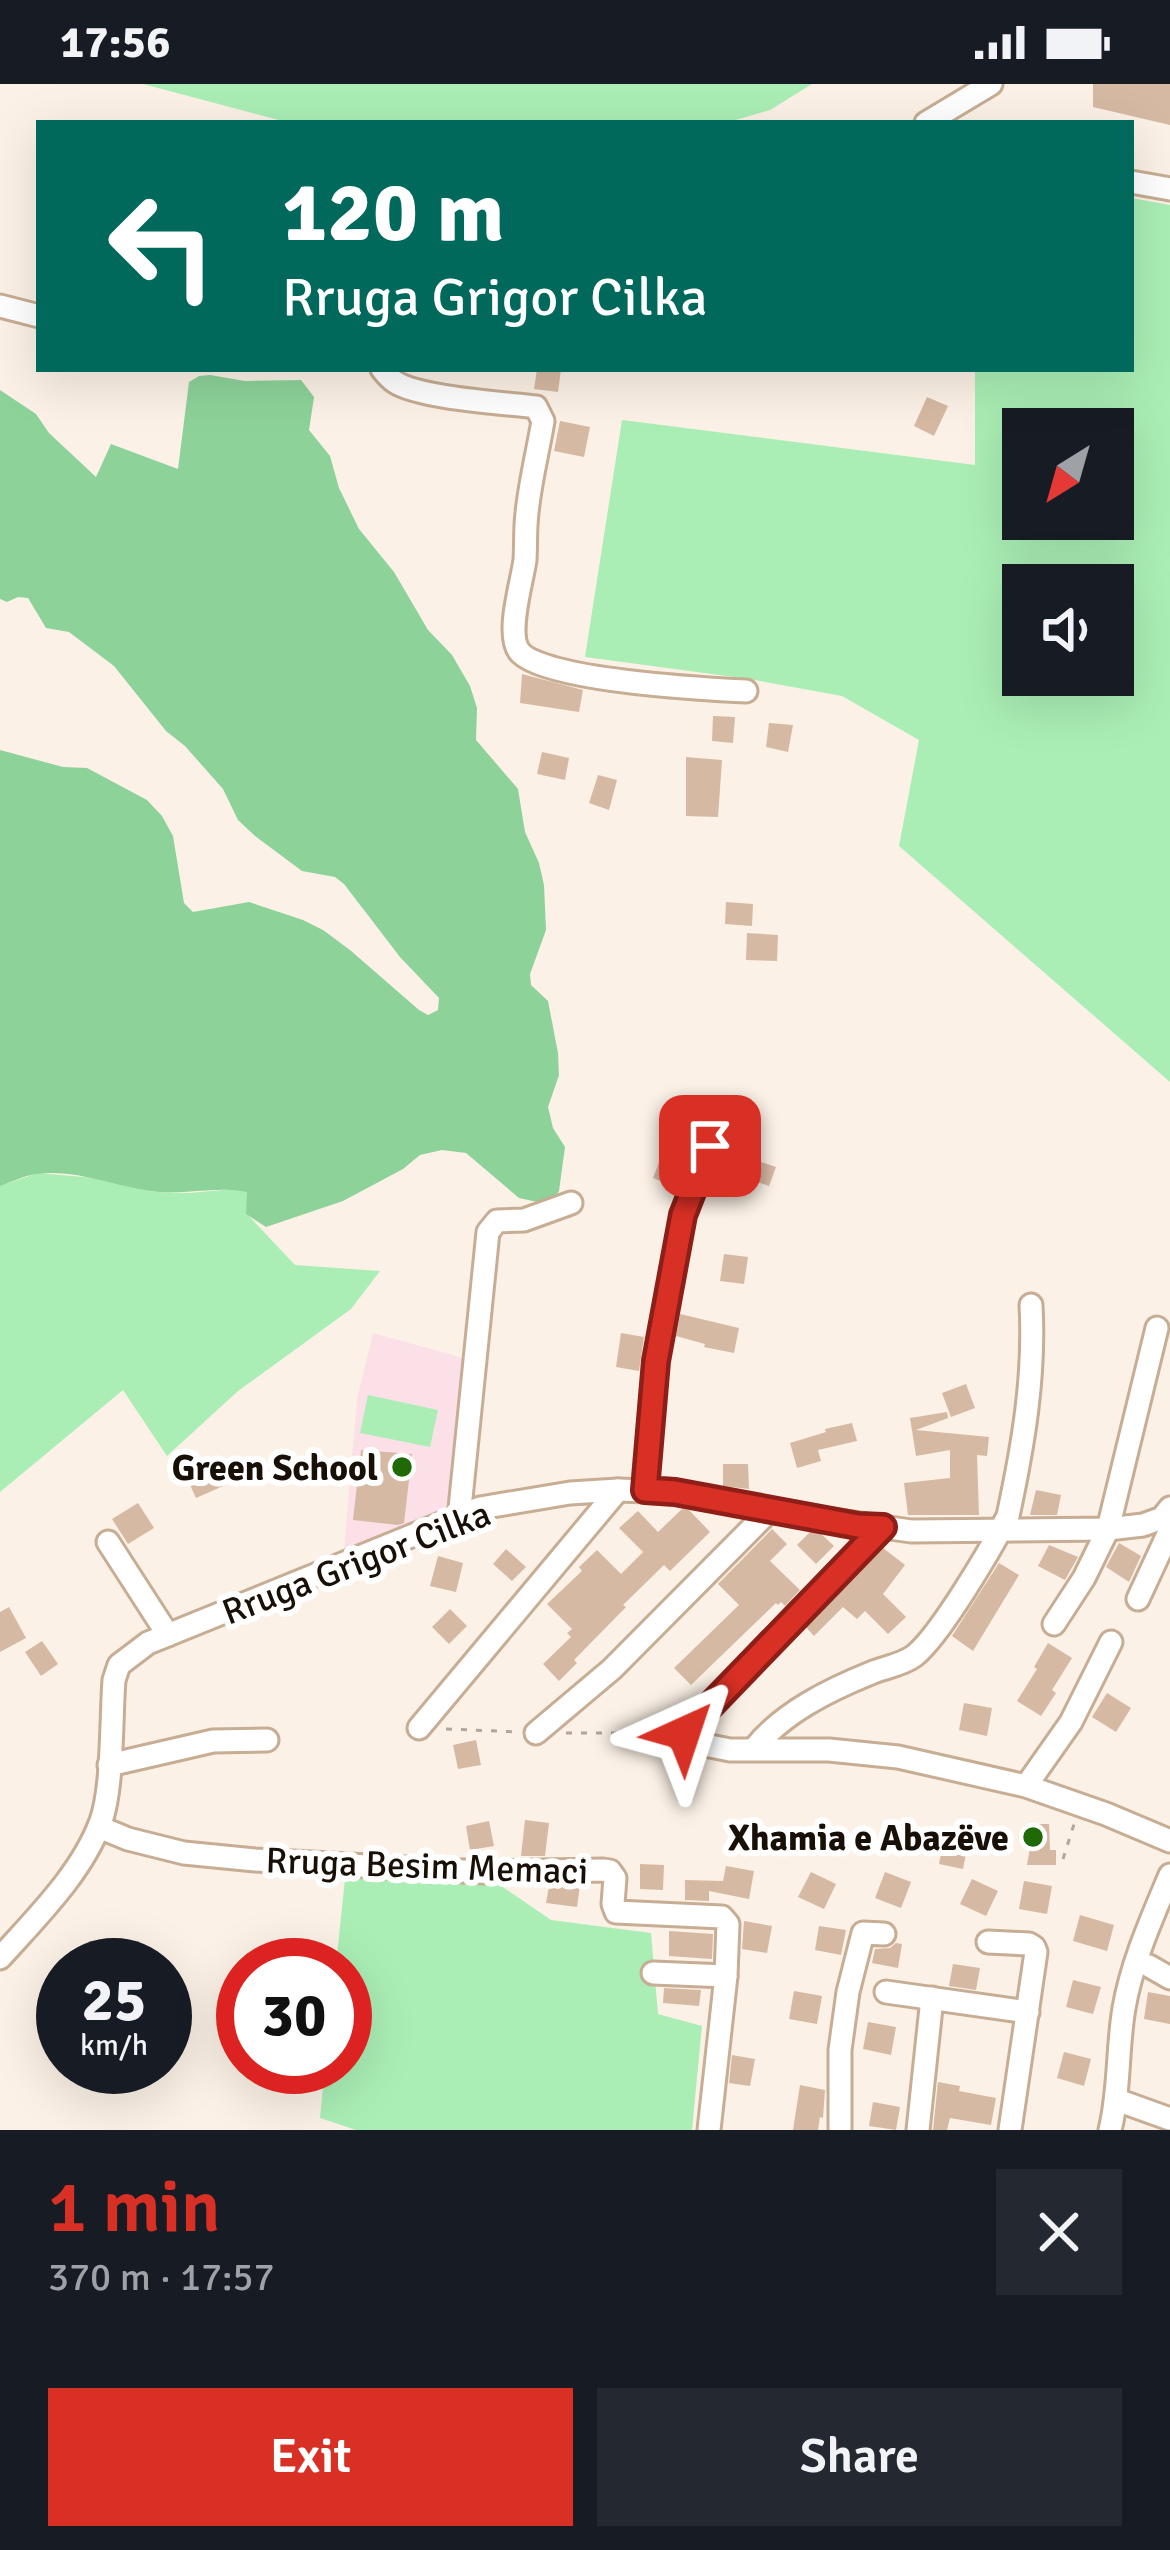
<!DOCTYPE html>
<meta charset="utf-8">
<style>
:root{--surface:#171b24;--page:#242831;--text:#f1f3f6;--muted:#9ea1a6;--accent:#d93025}
body{margin:0;font-family:Signika,sans-serif;background:var(--page);color:var(--text);height:100vh;display:flex;flex-direction:column;font-size:45px;white-space:nowrap}
*{box-sizing:border-box;margin:0}
p{font-size:39px;color:var(--muted)}
.icon{flex:none;width:66px;height:66px;fill:none;stroke:currentColor;stroke-width:2;stroke-linecap:round;stroke-linejoin:round}
.map{position:relative;height:2046px;overflow:hidden}
.panel{display:flex;flex-direction:column;background:var(--surface);flex:1}
.panel>*{flex:none}
.hud{position:absolute;left:36px;top:36px;width:1098px;height:252px;border-radius:0px;box-shadow:0 12px 48px #0002;background:#00695c;color:#fff;overflow:hidden}
.needle{width:78px;rotate:217deg}
.buttons{position:absolute;left:1002px;top:324px;display:grid;gap:24px}
.buttons a{display:grid;place-items:center;width:132px;height:132px;border-radius:0px;background:var(--surface);box-shadow:0 12px 48px #0002;font-size:60px}
.speed{position:absolute;left:36px;top:1854px;display:flex;gap:24px;font-size:60px;font-weight:700;text-align:center}
.speed>*{display:grid;place-content:center;width:156px;height:156px;border-radius:50%;background:var(--surface);box-shadow:0 12px 48px #0002;line-height:1}
.speed small{font-size:30px;font-weight:400}
.speed .limit{border:18px solid #d22;background:#fff;color:#111}
.pin{position:absolute;display:grid;place-items:center;width:102px;height:102px;color:#fff;margin:-51px;border-radius:24px;box-shadow:0 6px 18px #0006}
.me{position:absolute;width:132px;margin:-66px;rotate:42deg;stroke-linejoin:round;filter:drop-shadow(0 0 9px #0008)}
.turn{display:flex;align-items:center;gap:42px;height:252px;padding:0 48px;font-size:54px}
.turn .icon{width:156px;height:156px;stroke-width:2.5}
.turn b{display:block;font-size:84px;line-height:102px}
.round{display:grid;place-items:center;flex:none;width:126px;height:126px;border-radius:0px;background:var(--page)}
.head{display:flex;align-items:center;justify-content:space-between;height:204px;padding:0 48px}
h1{font-size:72px;font-weight:600;line-height:90px;color:var(--accent)}
.action{display:flex;gap:24px;margin-top:auto;padding:24px 48px}
.action a{flex:1;height:138px;border-radius:0px;background:var(--accent);color:#fff;font-size:48px;font-weight:600;line-height:138px;text-align:center}
.action a+a{background:var(--page);color:var(--text)}
.status{display:flex;justify-content:space-between;align-items:center;height:84px;padding:0 60px;background:var(--surface);direction:ltr}
.status svg{height:33px;fill:currentColor}
.map>svg:first-child{display:block}
</style>
<div class="status"><b>17:56</b><svg viewBox="0 0 49 12"><path d="M0 12V9h3v3zM5 12V6h3v6zM10 12V3h3v9zM15 12V0h3v12zM26 1h20v11H26zM47 4h2v5h-2z"/></svg></div>
<div class="map">
<svg width="1170" height="2046" viewBox="0 0 1170 2046">
<rect width="100%" height="100%" fill="#fbf1e6"/>
<polygon fill="#fbe1e7" points="373,1249 467,1275 462,1333 444,1434 344,1466 357,1315"/>
<g fill="#aaeeb5" fill-rule="evenodd">
<polygon points="143,0 812,0 770,26 725,39 290,39"/>
<path d="M1131 114 1170 121V998L899 762 919 656 842 612 749 595 585 573 622 336 975 381V285H1131ZM1023 345H1113V435H1023ZM1023 501H1113V591H1023Z"/>
<polygon points="38,1089 95,1094 154,1108 189,1109 235,1105 247,1107 247,1130 295,1181 380,1187 351,1225 238,1307 167,1372 123,1306 0,1408 0,1102"/>
<polygon points="368,1311 438,1326 430,1363 360,1349"/>
<polygon points="345,1795 491,1795 551,1836 651,1849 658,1930 702,1942 692,2046 356,2046 320,2034 325,1983 345,1983 345,1881 336,1881"/>
</g>
<path fill="#8dd299" d="M210 291 245 297 301 296 314 313 309 346 330 372 339 404 359 445 394 488 428 546 452 571 470 602 477 624 476 656 518 705 525 748 539 779 544 801 546 846 530 890 531 901 548 917 558 969 559 991 548 1023 553 1044 565 1063 559 1107 553 1117 542 1119 519 1114 466 1069 442 1066 420 1071 403 1085 343 1117 266 1143 246 1130 247 1108C219 1102 189 1110 160 1108 122 1105 76 1084 37 1090 25 1091 12 1098 0 1102V666L63 683 87 684 147 716 162 732 173 752 184 819 193 828 249 818 303 836 323 846 350 866 419 926 428 931 438 926 439 914 400 873 344 800 335 793 302 787 255 752 238 736 223 705 185 662 166 647 114 582 69 548 46 544 28 514 18 513 7 518 0 515V306L36 330 49 349 96 393 111 360 178 385 189 298 199 292Z"/>
<g fill="#d6b9a2">
<polygon points="1093,0 1170,0 1170,41 1093,23"/>
<polygon points="537,285 561,285 558,308 534,305"/>
<polygon points="927,313 948,322 934,352 914,342"/>
<polygon points="560,337 590,343 584,373 554,367"/>
<polygon points="522,590 583,606 579,628 520,619"/>
<polygon points="713,632 735,633 733,659 712,657"/>
<polygon points="769,639 793,641 788,668 766,663"/>
<polygon points="542,668 569,674 565,696 537,690"/>
<polygon points="686,673 722,676 718,733 686,732"/>
<polygon points="598,691 617,696 609,726 589,719"/>
<polygon points="726,818 753,820 752,842 725,840"/>
<polygon points="747,849 778,851 777,877 746,876"/>
<polygon points="723,1069 750,1079 752,1075 776,1083 769,1102 739,1091 737,1096 716,1088"/>
<polygon points="662,1071 681,1079 672,1102 653,1094"/>
<polygon points="724,1170 748,1173 744,1200 720,1197"/>
<polygon points="680,1230 739,1244 734,1269 704,1263 705,1260 676,1252"/>
<polygon points="621,1249 644,1253 639,1287 616,1283"/>
<polygon points="966,1300 975,1324 951,1333 942,1309"/>
<polygon points="947,1328 948,1334 916,1346 989,1353 987,1372 977,1371 979,1431 908,1431 904,1399 950,1394 950,1366 916,1372 910,1334"/>
<polygon points="852,1339 857,1357 818,1366 821,1377 797,1384 790,1359 826,1348 825,1345"/>
<polygon points="361,1366 412,1370 404,1439 398,1441 353,1436"/>
<polygon points="231,1375 239,1395 196,1414 187,1394"/>
<polygon points="723,1380 748,1380 749,1405 723,1402"/>
<polygon points="1036,1406 1061,1411 1057,1431 1030,1431"/>
<polygon points="138,1419 154,1444 128,1460 112,1435"/>
<polygon points="682,1425 689,1426 710,1448 670,1487 664,1481 623,1521 626,1523 574,1576 577,1579 559,1597 543,1580 571,1553 567,1549 572,1545 547,1520 582,1487 579,1483 597,1466 621,1490 643,1468 619,1444 638,1427 658,1448"/>
<polygon points="772,1445 787,1460 770,1477 800,1506 785,1522 781,1518 778,1521 776,1519 691,1601 674,1584 739,1521 718,1500"/>
<polygon points="810,1448 820,1449 834,1462 816,1480 797,1461"/>
<polygon points="1119,1459 1141,1472 1129,1498 1106,1483"/>
<polygon points="1049,1461 1078,1473 1065,1496 1038,1482"/>
<polygon points="883,1464 905,1481 883,1510 906,1533 888,1550 865,1527 857,1535 843,1523 814,1552 806,1543"/>
<polygon points="506,1465 526,1483 512,1497 493,1480"/>
<polygon points="438,1472 463,1479 456,1508 430,1502"/>
<polygon points="999,1479 1019,1491 973,1567 952,1552"/>
<polygon points="9,1523 26,1554 0,1568 0,1528"/>
<polygon points="450,1525 467,1542 449,1560 432,1543"/>
<polygon points="42,1557 58,1580 41,1592 25,1568"/>
<polygon points="1048,1559 1072,1574 1052,1606 1056,1609 1041,1632 1017,1617 1037,1585 1034,1583"/>
<polygon points="1107,1609 1131,1624 1116,1648 1092,1633"/>
<polygon points="964,1619 992,1624 987,1652 959,1646"/>
<polygon points="476,1656 481,1681 458,1685 453,1661"/>
<polygon points="525,1736 549,1739 545,1772 521,1772"/>
<polygon points="489,1737 494,1762 470,1766 466,1742"/>
<polygon points="1034,1740 1049,1740 1050,1766 1056,1766 1056,1781 1027,1781"/>
<polygon points="944,1754 968,1759 963,1785 939,1780"/>
<polygon points="640,1780 664,1781 663,1806 640,1805"/>
<polygon points="726,1782 754,1787 749,1815 709,1807 709,1817 685,1816 685,1796 723,1797"/>
<polygon points="811,1788 836,1800 824,1825 798,1813"/>
<polygon points="885,1788 911,1798 901,1824 875,1814"/>
<polygon points="972,1795 998,1807 986,1832 960,1820"/>
<polygon points="1024,1797 1052,1802 1047,1830 1019,1825"/>
<polygon points="580,1801 577,1823 546,1819 549,1802"/>
<polygon points="1080,1831 1114,1841 1107,1867 1073,1857"/>
<polygon points="744,1837 772,1842 767,1869 742,1865"/>
<polygon points="819,1842 846,1846 841,1871 815,1866"/>
<polygon points="669,1847 713,1850 712,1875 669,1872"/>
<polygon points="896,1859 902,1860 898,1884 872,1879 875,1865 890,1864"/>
<polygon points="953,1880 980,1884 976,1906 949,1902"/>
<polygon points="1073,1896 1101,1903 1093,1930 1066,1923"/>
<polygon points="664,1904 701,1906 699,1922 663,1919"/>
<polygon points="794,1907 822,1912 817,1940 789,1935"/>
<polygon points="1148,1908 1170,1912 1170,1940 1144,1935"/>
<polygon points="868,1938 896,1943 891,1971 863,1965"/>
<polygon points="1064,1968 1091,1975 1084,2002 1057,1994"/>
<polygon points="732,1971 755,1975 750,2002 729,1999"/>
<polygon points="938,1998 960,2002 959,2007 996,2014 991,2041 950,2034 947,2046 933,2046"/>
<polygon points="800,2001 825,2006 823,2034 820,2033 818,2046 793,2046"/>
<polygon points="873,2018 900,2023 896,2046 869,2042"/>
</g>
<g fill="none" stroke-linecap="round" stroke-linejoin="round">
<g stroke="#c6ad93" stroke-width="27">
<g id="minor">
<polyline points="926,39 991,0"/>
<polyline points="1131,98 1170,105"/>
<polyline points="0,222 39,232"/>
<path d="M382 285C386 290 390 295 395 298 419 314 504 319 536 323L543 337C538 367 530 398 527 429 525 444 526 460 525 476 522 498 506 549 519 567 539 596 706 605 746 607"/>
<polyline points="645,1406 656,1277 683,1131 710,1062"/>
<polyline points="459,1434 488,1148 497,1137 524,1136 571,1119"/>
<polyline points="883,1443 686,1644 685,1651 710,1662 730,1666 829,1666 898,1673 1026,1702 1106,1730 1170,1757"/>
<polyline points="108,1458 168,1551"/>
<polyline points="1138,1515 1170,1446"/>
<polyline points="1054,1540 1084,1494 1108,1445 1157,1244"/>
<polyline points="419,1644 618,1406"/>
<polyline points="536,1649 612,1585 769,1427"/>
<path d="M754 1665C782 1629 829 1606 871 1589 885 1583 902 1581 914 1572 940 1552 992 1463 1008 1432 1023 1362 1035 1293 1031 1221"/>
<polyline points="109,1681 213,1657 267,1656"/>
<polyline points="1026,1702 1071,1638 1111,1558"/>
<polyline points="99,1743 128,1755 184,1769 255,1776 482,1788 603,1786 610,1787 615,1794 613,1820 616,1828 722,1833 728,1840 726,1892 709,2046"/>
<polyline points="988,1858 1029,1860 1034,1863 1036,1868 1010,2046"/>
<path d="M0 1874C36 1834 82 1789 101 1737 113 1704 111 1634 114 1596L119 1581 148 1559 480 1424 570 1409 618 1406 675 1408 769 1427 911 1447 1108 1445 1143 1441 1162 1434 1170 1424"/>
<polyline points="1149,1882 1170,1894"/>
<polyline points="653,1889 726,1892"/>
<polyline points="886,1908 1028,1928"/>
<polyline points="1117,2016 1170,2035"/>
<polyline points="840,2046 840,1966 848,1908 863,1849 884,1850"/>
<polyline points="918,2046 932,1914"/>
<path d="M1110 2046C1120 2006 1117 1965 1124 1924 1132 1878 1152 1834 1170 1791"/>
</g>
</g>
<g stroke="#b0a69c" stroke-width="3" stroke-dasharray="6 9" stroke-linecap="butt">
<polyline points="446,1645 520,1648"/>
<polyline points="566,1649 664,1649"/>
<polyline points="1063,1775 1075,1737"/>
</g>
<use href="#minor" stroke="#fff" stroke-width="21"/>
</g>
<g fill="none" stroke-linecap="round" stroke-linejoin="round">
<g stroke="#8d1f18" stroke-width="30">
<polyline id="route" points="684,1649 883,1443 858,1442 675,1408 645,1406 656,1277 683,1131 710,1062"/>
</g>
<use href="#route" stroke="#d93025" stroke-width="21"/>
</g>
<g fill="#1f6906" stroke="#fff" stroke-width="4.5">
<circle cx="402" cy="1383" r="12"/>
<circle cx="1033" cy="1753" r="12"/>
</g>
<g text-anchor="middle" stroke-width="12" stroke-linejoin="round" paint-order="stroke">
<g font-size="36" font-weight="bold" fill="#180f07" stroke="#fff" text-anchor="end">
<text x="378" y="1396">Green School</text>
<text x="1009" y="1766">Xhamia e Abazëve</text>
</g>
<g font-size="36" fill="#180f07" stroke="#fff">
<text transform="translate(356 1478) rotate(-21)" y="13">Rruga Grigor Cilka</text>
<text transform="translate(427 1781) rotate(2)" y="13">Rruga Besim Memaci</text>
</g>
</g>
</svg>
<div class="buttons">
<a><svg class="needle" viewBox="-14 -14 28 28"><path d="M0-13l5 13h-10z" fill="#e53935"/><path d="M0 13l5-13h-10z" fill="#9ea1a6"/></svg></a>
<a><svg class="icon" aria-label="sound" viewBox="0 0 24 24"><path d="M4 9h4l5-4v14l-5-4H4zM17 9q2 3 0 6"/></svg></a>
</div>
<div class="speed"><div>25<small>km/h</small></div><div class="limit">30</div></div>
<div class="pin" style="left:710px;top:1062px;background:#d93025"><svg class="icon" aria-label="arrive" viewBox="0 0 24 24"><path d="M6 21V4h12l-3 4 3 4H6"/></svg></div>
<svg class="me" style="left:684px;top:1649px" viewBox="-20 -20 40 40"><path d="M0-17L14 15 0 8-14 15z" fill="#d93025" stroke="#fff" stroke-width="4"/></svg>
<div class="hud">
<div class="turn"><svg class="icon" aria-label="left" viewBox="0 0 24 24"><path d="M17 20v-9H6M10 6l-5 5 5 5"/></svg><div><b>120 m</b>Rruga Grigor Cilka</div></div>
</div>
</div>
<section class="panel">
<div class="head"><div><h1>1 min</h1><p>370 m · 17:57</p></div><a class="round"><svg class="icon" aria-label="close" viewBox="0 0 24 24"><path d="M6 6l12 12M18 6L6 18"/></svg></a></div>
<div class="action"><a>Exit</a><a>Share</a></div>
</section>
